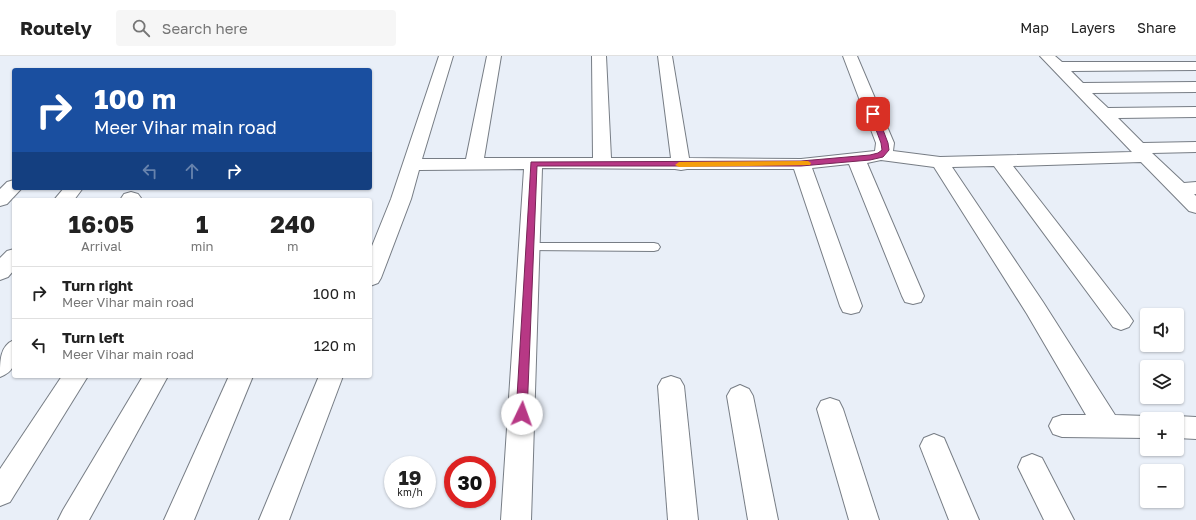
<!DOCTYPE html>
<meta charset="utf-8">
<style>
:root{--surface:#fff;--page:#f6f6f6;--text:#222;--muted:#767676;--line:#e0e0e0}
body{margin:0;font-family:"Golos Text",sans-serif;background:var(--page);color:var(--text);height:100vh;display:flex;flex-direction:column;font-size:15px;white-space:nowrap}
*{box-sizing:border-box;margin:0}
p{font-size:13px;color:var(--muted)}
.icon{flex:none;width:22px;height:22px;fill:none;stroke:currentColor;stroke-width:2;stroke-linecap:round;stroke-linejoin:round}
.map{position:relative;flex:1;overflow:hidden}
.drawer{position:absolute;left:12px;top:142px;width:360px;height:180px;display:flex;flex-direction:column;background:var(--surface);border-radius:4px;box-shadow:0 1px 3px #0004}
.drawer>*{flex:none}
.top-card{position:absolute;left:12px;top:12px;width:360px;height:122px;border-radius:4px;box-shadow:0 1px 3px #0004;background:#1a4fa0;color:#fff;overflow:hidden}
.buttons{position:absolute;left:1140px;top:252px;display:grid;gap:8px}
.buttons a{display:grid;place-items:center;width:44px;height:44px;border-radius:4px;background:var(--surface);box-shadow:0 1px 3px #0004;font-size:20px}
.speed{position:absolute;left:384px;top:400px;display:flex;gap:8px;font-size:20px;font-weight:700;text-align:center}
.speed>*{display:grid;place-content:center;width:52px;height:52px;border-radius:50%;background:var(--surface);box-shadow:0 1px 3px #0004;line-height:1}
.speed small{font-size:10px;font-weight:400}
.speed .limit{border:6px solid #d22;background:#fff;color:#111}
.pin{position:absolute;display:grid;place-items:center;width:34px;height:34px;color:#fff;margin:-17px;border-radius:8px;box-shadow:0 2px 6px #0006}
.me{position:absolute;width:44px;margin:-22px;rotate:3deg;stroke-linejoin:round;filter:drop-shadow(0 0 3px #0008)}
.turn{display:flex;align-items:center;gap:14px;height:84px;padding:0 16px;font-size:18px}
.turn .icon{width:52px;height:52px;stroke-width:2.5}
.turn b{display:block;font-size:28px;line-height:34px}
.lanes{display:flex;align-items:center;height:38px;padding:0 16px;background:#0003;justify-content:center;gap:20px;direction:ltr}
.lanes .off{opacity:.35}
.eta{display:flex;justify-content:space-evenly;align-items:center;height:68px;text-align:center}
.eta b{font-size:24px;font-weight:700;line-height:28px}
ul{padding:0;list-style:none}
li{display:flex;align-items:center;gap:12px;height:52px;padding:0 16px;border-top:1px solid var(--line)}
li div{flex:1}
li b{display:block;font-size:15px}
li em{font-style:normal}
header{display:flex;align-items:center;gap:24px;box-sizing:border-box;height:56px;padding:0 20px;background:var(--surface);border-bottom:1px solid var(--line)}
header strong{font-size:19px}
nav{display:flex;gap:22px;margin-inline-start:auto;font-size:14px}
.search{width:280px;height:36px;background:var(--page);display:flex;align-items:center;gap:10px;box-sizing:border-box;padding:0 14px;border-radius:4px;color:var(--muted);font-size:15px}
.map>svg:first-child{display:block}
</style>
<header>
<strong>Routely</strong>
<div class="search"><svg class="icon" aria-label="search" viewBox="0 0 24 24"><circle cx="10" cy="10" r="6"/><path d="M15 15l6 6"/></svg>Search here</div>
<nav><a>Map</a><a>Layers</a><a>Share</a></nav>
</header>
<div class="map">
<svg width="1196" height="464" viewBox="0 0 1196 464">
<rect width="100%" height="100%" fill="#e9eff8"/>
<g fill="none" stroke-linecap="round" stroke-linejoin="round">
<g stroke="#777d85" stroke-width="2">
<polygon id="lane" points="530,187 654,187 658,188 660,191 658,194 654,195 526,194 524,191 526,188"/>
</g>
<g stroke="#777d85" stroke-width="2">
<g id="street">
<polygon points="439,0 453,0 422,103 466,103 487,0 501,0 484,102 593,102 592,0 606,0 611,102 671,102 658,0 672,0 689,102 801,103 875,95 876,87 843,0 857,0 894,87 893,95 940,101 1132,96 1040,0 1055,0 1062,6 1196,6 1196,14 1071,15 1083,27 1196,26 1196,36 1092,37 1108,52 1196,51 1196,61 1118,62 1143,87 1196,86 1196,96 1152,97 1184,127 1196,126 1196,138 1194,138 1196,140 1196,157 1189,155 1141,106 1013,110 1129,259 1133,265 1129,271 1121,274 1113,271 994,110 952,111 1043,246 1115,359 1147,360 1156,363 1147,363 1147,382 1062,381 1053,378 1049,370 1053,362 1062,359 1086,359 1027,258 934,111 881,104 867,107 924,240 921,246 913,248 905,246 902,240 849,108 812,112 862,250 859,256 851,258 843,256 840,250 794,113 687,113 681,114 675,113 542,112 531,464 501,464 524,113 419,114 411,143 381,222 378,227 370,230 370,195 391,143"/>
<polygon points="14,124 14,132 22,132 7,148 0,150 0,133 7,126"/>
<polygon points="64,132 83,132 74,144 54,144"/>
<polygon points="131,136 138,138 141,142 140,144 120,144 124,138"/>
<polygon points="14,193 14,214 8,221 0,224 0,202 7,195"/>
<path d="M14 284C14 301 19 314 0 321 0 304 0 290 14 284Z"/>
<polygon points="62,320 88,320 10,446 0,450 0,413"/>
<polygon points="143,320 168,320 89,464 58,464 63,454"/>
<polygon points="229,320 253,320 194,464 164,464"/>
<polygon points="319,320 343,320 289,464 259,464"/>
<polygon points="671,320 680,323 684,330 698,464 668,464 658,330 662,323"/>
<polygon points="740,329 749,333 753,340 778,464 748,464 727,340 731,333"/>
<polygon points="830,342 839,345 843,353 879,464 849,464 817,353 821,345"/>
<polygon points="1177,360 1196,361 1196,383 1177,382 1177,363 1168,363"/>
<polygon points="934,378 944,382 979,464 949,464 920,390 924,382"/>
<polygon points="1032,398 1042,402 1074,464 1044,464 1018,411 1022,402"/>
</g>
</g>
<use href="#lane" fill="#fff" fill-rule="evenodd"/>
<use href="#street" fill="#fff" fill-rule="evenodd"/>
</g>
<polygon fill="#b73885" stroke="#772456" points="873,56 877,58 888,87 889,94 883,101 870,104 801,110 537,110 527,358 525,361 522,362 518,361 516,358 531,106 801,105 870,99 878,97 882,94 881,87 870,58"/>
<polygon fill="#f59e0b" points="808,105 811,107 810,109 679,111 675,109 679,106"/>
</svg>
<div class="buttons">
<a><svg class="icon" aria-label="sound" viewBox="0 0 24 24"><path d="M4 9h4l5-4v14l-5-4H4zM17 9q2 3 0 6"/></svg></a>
<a><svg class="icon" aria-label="layers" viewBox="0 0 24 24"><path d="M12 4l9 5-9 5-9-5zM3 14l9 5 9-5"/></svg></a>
<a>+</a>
<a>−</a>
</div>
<div class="speed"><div>19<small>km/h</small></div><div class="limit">30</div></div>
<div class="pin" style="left:873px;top:58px;background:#d93025"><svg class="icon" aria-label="arrive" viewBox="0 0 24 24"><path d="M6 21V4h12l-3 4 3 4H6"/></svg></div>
<svg class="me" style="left:522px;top:358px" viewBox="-20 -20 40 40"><circle r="19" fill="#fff"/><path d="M0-13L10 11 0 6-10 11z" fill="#b73885"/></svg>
<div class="top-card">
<div class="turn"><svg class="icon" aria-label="right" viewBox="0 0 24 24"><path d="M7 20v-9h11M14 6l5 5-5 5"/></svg><div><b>100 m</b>Meer Vihar main road</div></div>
<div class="lanes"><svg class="icon off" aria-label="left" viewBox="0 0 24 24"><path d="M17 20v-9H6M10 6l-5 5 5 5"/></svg><svg class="icon off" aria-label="ahead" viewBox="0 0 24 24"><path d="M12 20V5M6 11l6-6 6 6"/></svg><svg class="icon" aria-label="right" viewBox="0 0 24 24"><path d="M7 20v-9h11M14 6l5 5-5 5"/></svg></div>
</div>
<section class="drawer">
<div class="eta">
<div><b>16:05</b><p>Arrival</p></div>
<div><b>1</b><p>min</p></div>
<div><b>240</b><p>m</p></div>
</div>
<ul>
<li><svg class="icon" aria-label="right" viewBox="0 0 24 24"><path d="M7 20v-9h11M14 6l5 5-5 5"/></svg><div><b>Turn right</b><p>Meer Vihar main road</p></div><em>100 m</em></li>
<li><svg class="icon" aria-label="left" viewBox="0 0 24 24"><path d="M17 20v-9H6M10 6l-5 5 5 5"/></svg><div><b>Turn left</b><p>Meer Vihar main road</p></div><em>120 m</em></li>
</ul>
</section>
</div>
